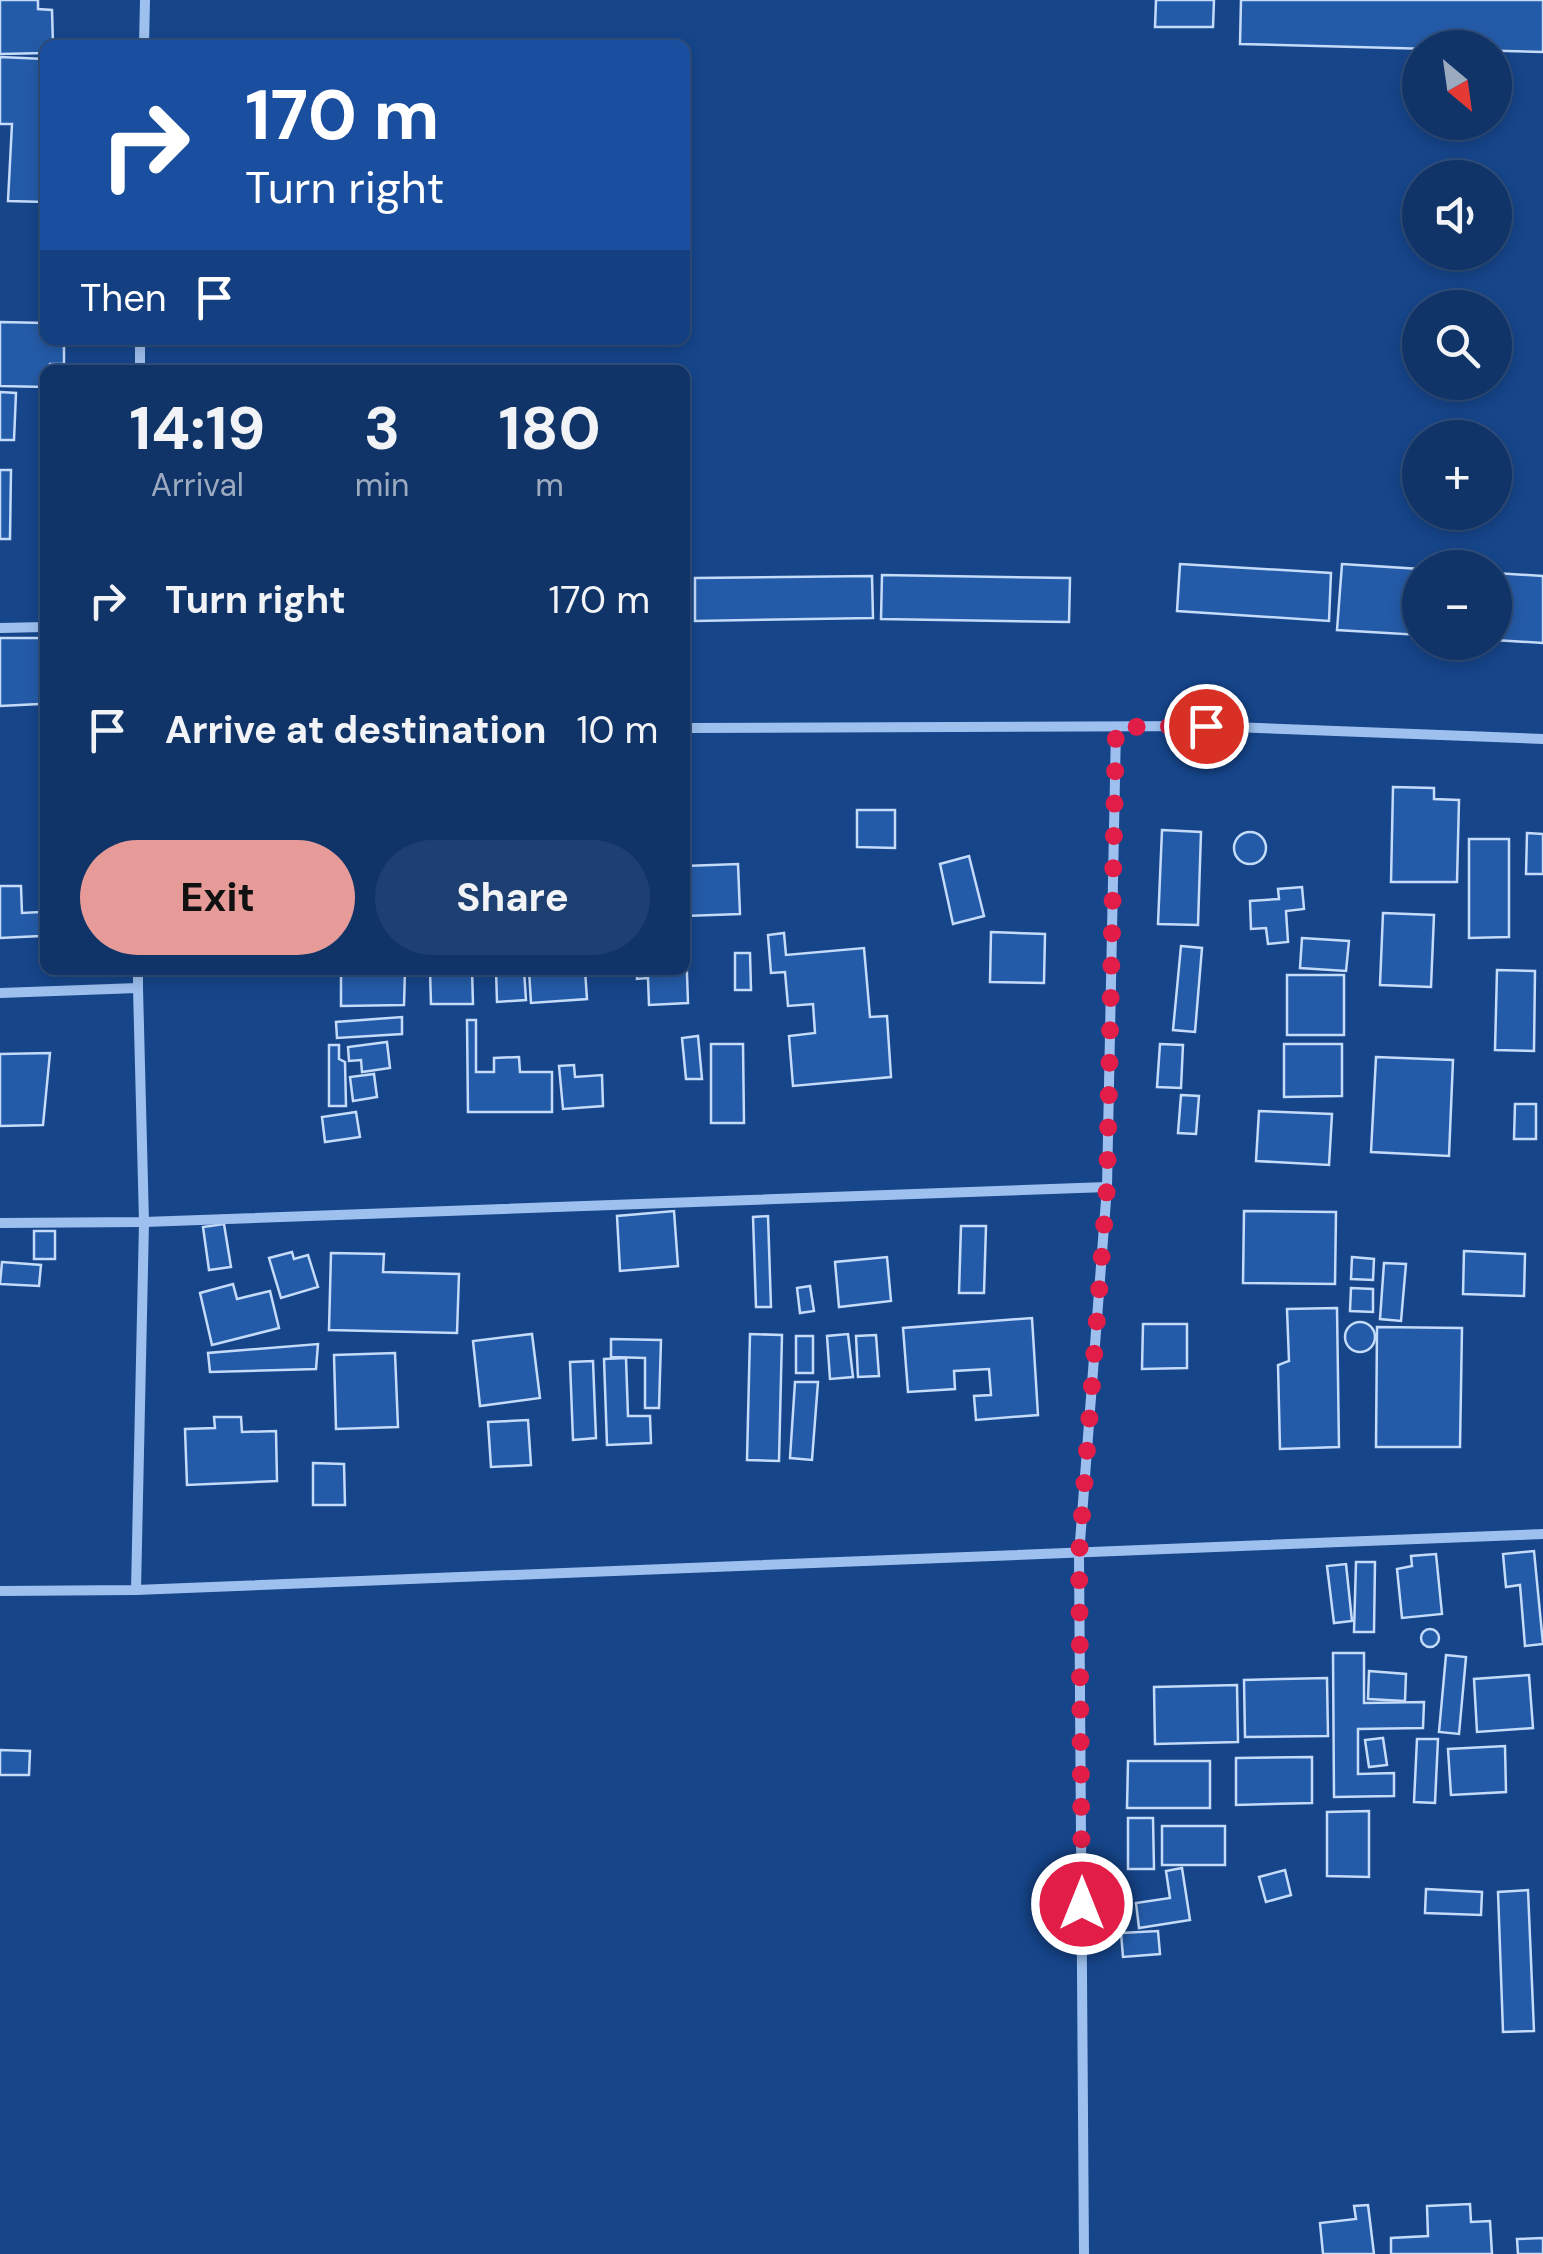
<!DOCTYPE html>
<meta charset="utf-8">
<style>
:root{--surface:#103468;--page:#1e3f71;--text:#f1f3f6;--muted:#9caac0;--line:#304f7c;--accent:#e69b98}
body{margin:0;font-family:"DM Sans",sans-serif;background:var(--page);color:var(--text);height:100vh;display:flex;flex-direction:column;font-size:38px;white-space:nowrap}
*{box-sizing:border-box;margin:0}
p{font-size:32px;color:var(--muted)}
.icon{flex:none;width:55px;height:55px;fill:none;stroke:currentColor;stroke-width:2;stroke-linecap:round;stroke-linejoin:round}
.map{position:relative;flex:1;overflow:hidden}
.sheet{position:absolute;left:40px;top:365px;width:650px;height:610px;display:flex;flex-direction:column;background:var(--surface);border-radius:15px;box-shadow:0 5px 15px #0003,0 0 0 2px var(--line)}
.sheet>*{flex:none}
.banner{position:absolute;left:40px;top:40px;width:650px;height:305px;border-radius:15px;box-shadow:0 5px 15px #0003,0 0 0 2px var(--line);background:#1a4fa0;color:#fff;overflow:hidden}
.needle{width:65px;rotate:151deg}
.tools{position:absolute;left:1402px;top:30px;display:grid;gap:20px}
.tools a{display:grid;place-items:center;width:110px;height:110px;border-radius:50%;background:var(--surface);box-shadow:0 5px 15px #0003,0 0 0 2px var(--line);font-size:50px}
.pin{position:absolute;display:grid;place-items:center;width:85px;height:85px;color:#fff;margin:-42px;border:5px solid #fff;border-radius:50%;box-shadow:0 2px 10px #0007}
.me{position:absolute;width:110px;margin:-55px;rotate:0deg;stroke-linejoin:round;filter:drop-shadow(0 0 8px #0008)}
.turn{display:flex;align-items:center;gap:35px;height:210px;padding:0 40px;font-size:45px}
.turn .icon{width:130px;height:130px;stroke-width:2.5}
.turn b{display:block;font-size:70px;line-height:85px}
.then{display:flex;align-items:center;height:95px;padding:0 40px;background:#0003;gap:20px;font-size:38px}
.eta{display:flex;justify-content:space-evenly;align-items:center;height:170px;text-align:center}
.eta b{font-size:60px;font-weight:700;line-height:70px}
.primary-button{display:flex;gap:20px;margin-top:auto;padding:20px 40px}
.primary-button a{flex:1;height:115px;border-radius:60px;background:var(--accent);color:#111;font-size:40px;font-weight:700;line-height:115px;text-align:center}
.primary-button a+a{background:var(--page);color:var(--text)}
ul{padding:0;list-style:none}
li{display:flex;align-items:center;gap:30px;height:130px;padding:0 40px}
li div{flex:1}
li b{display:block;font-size:38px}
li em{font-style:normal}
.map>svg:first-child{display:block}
</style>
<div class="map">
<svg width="1543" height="2254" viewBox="0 0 1543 2254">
<rect width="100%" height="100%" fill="#16458a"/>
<g fill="#245ba8" stroke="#c4dbfa" stroke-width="2.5">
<polygon points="0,0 38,0 38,9 52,10 53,45 45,45 45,53 0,54"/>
<polygon points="1156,0 1214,0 1213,27 1155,27"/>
<polygon points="1241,0 1543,0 1543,52 1240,44"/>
<polygon points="0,57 45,59 45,202 8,201 12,124 0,124"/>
<polygon points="0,322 45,323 45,340 64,340 64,364 50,364 45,387 0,386"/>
<polygon points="0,392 16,393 14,440 0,440"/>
<polygon points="0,470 11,470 10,539 0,539"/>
<polygon points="1180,564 1331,573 1329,621 1177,611"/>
<polygon points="1342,564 1420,569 1420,635 1337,630"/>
<polygon points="1495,573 1543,576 1543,643 1495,640"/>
<polygon points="882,575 1070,578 1069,622 881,619"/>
<polygon points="872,576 873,618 695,621 695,578"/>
<polygon points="0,638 44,638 39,704 0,706"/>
<polygon points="1393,787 1434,788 1434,799 1459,800 1457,882 1391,882"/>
<polygon points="857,810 895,810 895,848 857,847"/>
<polygon points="1162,830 1201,832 1198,925 1158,924"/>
<circle cx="1250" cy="848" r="16"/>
<polygon points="1527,833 1543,834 1543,874 1526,874"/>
<polygon points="1469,839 1509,839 1509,937 1469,938"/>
<polygon points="969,856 984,916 953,924 940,864"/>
<polygon points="738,864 740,914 685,916 685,866"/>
<polygon points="0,886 21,886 22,913 40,912 40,936 0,938"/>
<polygon points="1302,887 1304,909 1286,911 1288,942 1268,944 1266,928 1251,929 1250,901 1279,899 1278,889"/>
<polygon points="1383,913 1434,915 1431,987 1380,985"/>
<polygon points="991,932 1045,934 1044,983 990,982"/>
<polygon points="784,933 786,955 864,948 870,1017 887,1016 891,1077 793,1086 789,1036 815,1033 813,1004 788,1006 785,972 771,973 768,935"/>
<polygon points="1302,938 1349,941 1346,971 1300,968"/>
<polygon points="686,945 688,1003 649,1005 648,978 637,979 637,970 685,970"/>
<polygon points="1181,946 1202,948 1195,1032 1173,1030"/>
<polygon points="735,953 750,953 751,990 735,990"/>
<polygon points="341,970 405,970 404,1005 341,1006"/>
<polygon points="430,970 472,970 473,1004 431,1004"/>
<polygon points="496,970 524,970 526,1000 497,1002"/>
<polygon points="529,970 585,970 587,999 531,1003"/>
<polygon points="1497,970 1535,971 1534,1051 1495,1050"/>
<rect x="1287" y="975" width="57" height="60"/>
<polygon points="402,1017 402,1034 337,1038 336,1022"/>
<polygon points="467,1020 476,1020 476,1072 494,1072 494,1058 519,1057 520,1072 552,1072 552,1112 468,1112"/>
<polygon points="698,1036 702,1079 686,1079 682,1038"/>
<polygon points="387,1042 390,1068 362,1072 361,1060 349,1061 348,1047"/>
<polygon points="711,1044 743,1044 744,1123 711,1123"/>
<polygon points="1160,1044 1183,1045 1181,1088 1157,1087"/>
<polygon points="1284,1044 1342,1044 1342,1096 1284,1097"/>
<polygon points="329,1045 339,1045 339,1059 345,1062 346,1106 329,1106"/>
<polygon points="50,1053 43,1125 0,1126 0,1054"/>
<polygon points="1376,1057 1453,1060 1449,1156 1371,1152"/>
<polygon points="574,1065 575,1077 602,1075 603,1106 563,1109 559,1066"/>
<polygon points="374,1074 377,1097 353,1101 350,1077"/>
<polygon points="1181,1095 1199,1096 1196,1134 1178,1133"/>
<polygon points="1515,1104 1536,1104 1536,1139 1514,1139"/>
<polygon points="1259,1111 1332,1114 1329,1165 1256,1161"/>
<polygon points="356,1112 360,1137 325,1142 322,1117"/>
<polygon points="674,1211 678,1266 620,1271 617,1216"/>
<polygon points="1244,1211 1336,1212 1335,1284 1243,1283"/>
<polygon points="768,1216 771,1307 756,1307 753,1217"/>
<polygon points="224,1224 231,1267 209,1270 203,1227"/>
<polygon points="961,1226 986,1226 984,1293 959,1293"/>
<rect x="34" y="1231" width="21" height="28"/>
<polygon points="1464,1251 1525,1254 1524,1296 1463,1294"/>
<polygon points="292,1252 294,1259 308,1255 318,1287 281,1298 269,1258"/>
<polygon points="331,1253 384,1254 383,1272 459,1274 457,1333 329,1330"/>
<polygon points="887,1257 891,1301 839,1307 835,1262"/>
<polygon points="1352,1257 1374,1259 1373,1280 1351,1279"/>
<polygon points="2,1262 41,1265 39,1286 0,1284"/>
<polygon points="1384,1263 1406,1264 1401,1321 1380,1319"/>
<polygon points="233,1284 237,1299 270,1291 279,1328 212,1345 200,1293"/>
<polygon points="810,1286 814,1311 800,1313 797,1288"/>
<polygon points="1351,1288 1373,1289 1373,1312 1350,1311"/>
<polygon points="1337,1308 1339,1447 1280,1449 1278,1365 1289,1361 1287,1309"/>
<polygon points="1032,1318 1038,1415 976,1420 974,1396 991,1395 989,1369 954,1371 955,1389 908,1392 903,1328"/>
<circle cx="1360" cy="1337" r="15"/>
<polygon points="1143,1324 1187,1324 1187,1368 1142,1369"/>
<polygon points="1377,1327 1462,1328 1460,1447 1376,1447"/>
<polygon points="532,1334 540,1398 480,1406 473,1341"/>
<polygon points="750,1334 782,1335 779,1461 747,1460"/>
<polygon points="848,1334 853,1377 830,1379 827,1336"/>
<polygon points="876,1335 879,1376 858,1377 856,1336"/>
<rect x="796" y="1336" width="17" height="37"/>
<polygon points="611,1339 661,1340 659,1408 645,1408 645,1358 611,1357"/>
<polygon points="318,1344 316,1369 210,1372 208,1353"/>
<polygon points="395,1353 398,1427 336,1429 334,1355"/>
<polygon points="626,1358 628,1416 650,1416 651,1443 607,1445 604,1359"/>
<polygon points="593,1361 596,1438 573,1440 570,1362"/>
<polygon points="795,1382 818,1382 812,1460 790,1458"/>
<polygon points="214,1417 241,1417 242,1432 276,1431 277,1481 187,1485 185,1429 215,1428"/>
<polygon points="528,1420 531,1465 491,1467 488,1422"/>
<polygon points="313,1463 344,1464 345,1505 313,1505"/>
<polygon points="1534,1551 1543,1644 1525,1646 1520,1585 1506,1587 1503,1554"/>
<polygon points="1436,1554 1442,1614 1402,1618 1397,1569 1412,1566 1411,1556"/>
<polygon points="1356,1562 1375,1562 1374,1632 1354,1632"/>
<polygon points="1346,1564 1352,1621 1334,1623 1327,1566"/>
<circle cx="1430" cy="1638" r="9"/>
<polygon points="1333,1653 1364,1653 1364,1703 1424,1702 1423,1728 1358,1729 1358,1774 1394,1773 1394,1796 1334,1797"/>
<polygon points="1446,1655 1466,1657 1459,1734 1439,1732"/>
<polygon points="1369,1671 1406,1674 1405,1701 1368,1699"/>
<polygon points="1529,1675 1533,1728 1477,1732 1474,1679"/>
<polygon points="1327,1678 1328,1736 1245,1737 1244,1680"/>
<polygon points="1237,1685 1238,1742 1155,1744 1154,1687"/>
<polygon points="1383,1738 1387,1765 1369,1767 1365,1740"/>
<polygon points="1417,1739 1438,1739 1435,1803 1414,1802"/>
<polygon points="1505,1746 1506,1792 1451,1795 1448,1749"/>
<polygon points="0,1750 30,1751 29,1775 0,1775"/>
<polygon points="1312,1757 1312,1803 1236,1805 1236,1758"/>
<polygon points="1128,1761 1210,1761 1210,1808 1127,1808"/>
<polygon points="1369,1811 1369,1877 1327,1876 1327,1812"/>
<polygon points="1128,1818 1153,1818 1154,1869 1128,1869"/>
<rect x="1162" y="1826" width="63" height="39"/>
<polygon points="1182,1868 1190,1920 1139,1928 1136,1903 1170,1898 1166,1871"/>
<polygon points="1285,1870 1291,1895 1266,1902 1259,1877"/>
<polygon points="1426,1889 1482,1892 1481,1915 1425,1913"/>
<polygon points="1528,1890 1534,2031 1503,2032 1498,1892"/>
<polygon points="1158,1931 1160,1954 1123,1957 1121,1933"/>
<polygon points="1470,2204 1471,2222 1490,2221 1492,2254 1391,2254 1391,2238 1428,2236 1427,2206"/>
<polygon points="1368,2205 1374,2254 1323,2254 1320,2223 1356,2219 1354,2206"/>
<polygon points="1543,2238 1543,2254 1518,2254 1517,2239"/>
</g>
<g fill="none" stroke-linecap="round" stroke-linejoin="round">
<g stroke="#9ec0ee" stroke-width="10">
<polyline points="144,45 145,0"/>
<polyline points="140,370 140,340"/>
<polyline points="0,628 45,627"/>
<polyline points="685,728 1205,726 1543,739"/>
<polyline points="0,993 138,988 138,970"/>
<polyline points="0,1223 144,1222 1107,1187"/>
<polyline points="136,1590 144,1222 138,988"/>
<polyline points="0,1591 136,1590 1543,1534"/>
<polyline points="1084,2254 1079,1555 1107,1187 1116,727"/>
</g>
</g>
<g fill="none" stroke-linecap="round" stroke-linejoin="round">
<polyline stroke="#e11d48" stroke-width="18" stroke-dasharray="0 32.4" points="1082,1904 1079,1555 1107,1187 1116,727 1206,726"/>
</g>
</svg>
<div class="tools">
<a><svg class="needle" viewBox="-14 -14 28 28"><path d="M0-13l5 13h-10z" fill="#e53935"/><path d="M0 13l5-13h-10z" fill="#9caac0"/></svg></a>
<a><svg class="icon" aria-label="sound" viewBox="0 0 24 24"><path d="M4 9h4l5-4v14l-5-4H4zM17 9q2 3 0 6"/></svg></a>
<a><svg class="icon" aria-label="search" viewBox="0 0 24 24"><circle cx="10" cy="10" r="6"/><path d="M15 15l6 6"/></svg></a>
<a>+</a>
<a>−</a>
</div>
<div class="pin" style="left:1206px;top:726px;background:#d93025"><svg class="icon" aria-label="arrive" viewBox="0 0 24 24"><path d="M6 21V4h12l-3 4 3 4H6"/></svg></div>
<svg class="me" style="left:1082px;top:1904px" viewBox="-20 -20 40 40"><circle r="17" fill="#e11d48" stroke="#fff" stroke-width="3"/><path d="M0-11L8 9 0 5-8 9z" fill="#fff"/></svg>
<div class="banner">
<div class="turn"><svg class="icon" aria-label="right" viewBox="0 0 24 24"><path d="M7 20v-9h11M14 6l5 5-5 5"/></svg><div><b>170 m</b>Turn right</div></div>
<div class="then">Then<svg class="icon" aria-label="arrive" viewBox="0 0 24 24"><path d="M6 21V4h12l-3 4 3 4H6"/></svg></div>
</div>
<section class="sheet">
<div class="eta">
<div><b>14:19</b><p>Arrival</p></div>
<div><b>3</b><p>min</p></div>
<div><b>180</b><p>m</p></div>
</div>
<ul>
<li><svg class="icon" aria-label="right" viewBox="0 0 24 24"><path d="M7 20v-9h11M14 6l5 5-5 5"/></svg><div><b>Turn right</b></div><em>170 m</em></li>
<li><svg class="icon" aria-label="arrive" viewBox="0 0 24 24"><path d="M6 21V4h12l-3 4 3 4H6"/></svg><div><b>Arrive at destination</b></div><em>10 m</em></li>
</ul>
<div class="primary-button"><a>Exit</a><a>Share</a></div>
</section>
</div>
